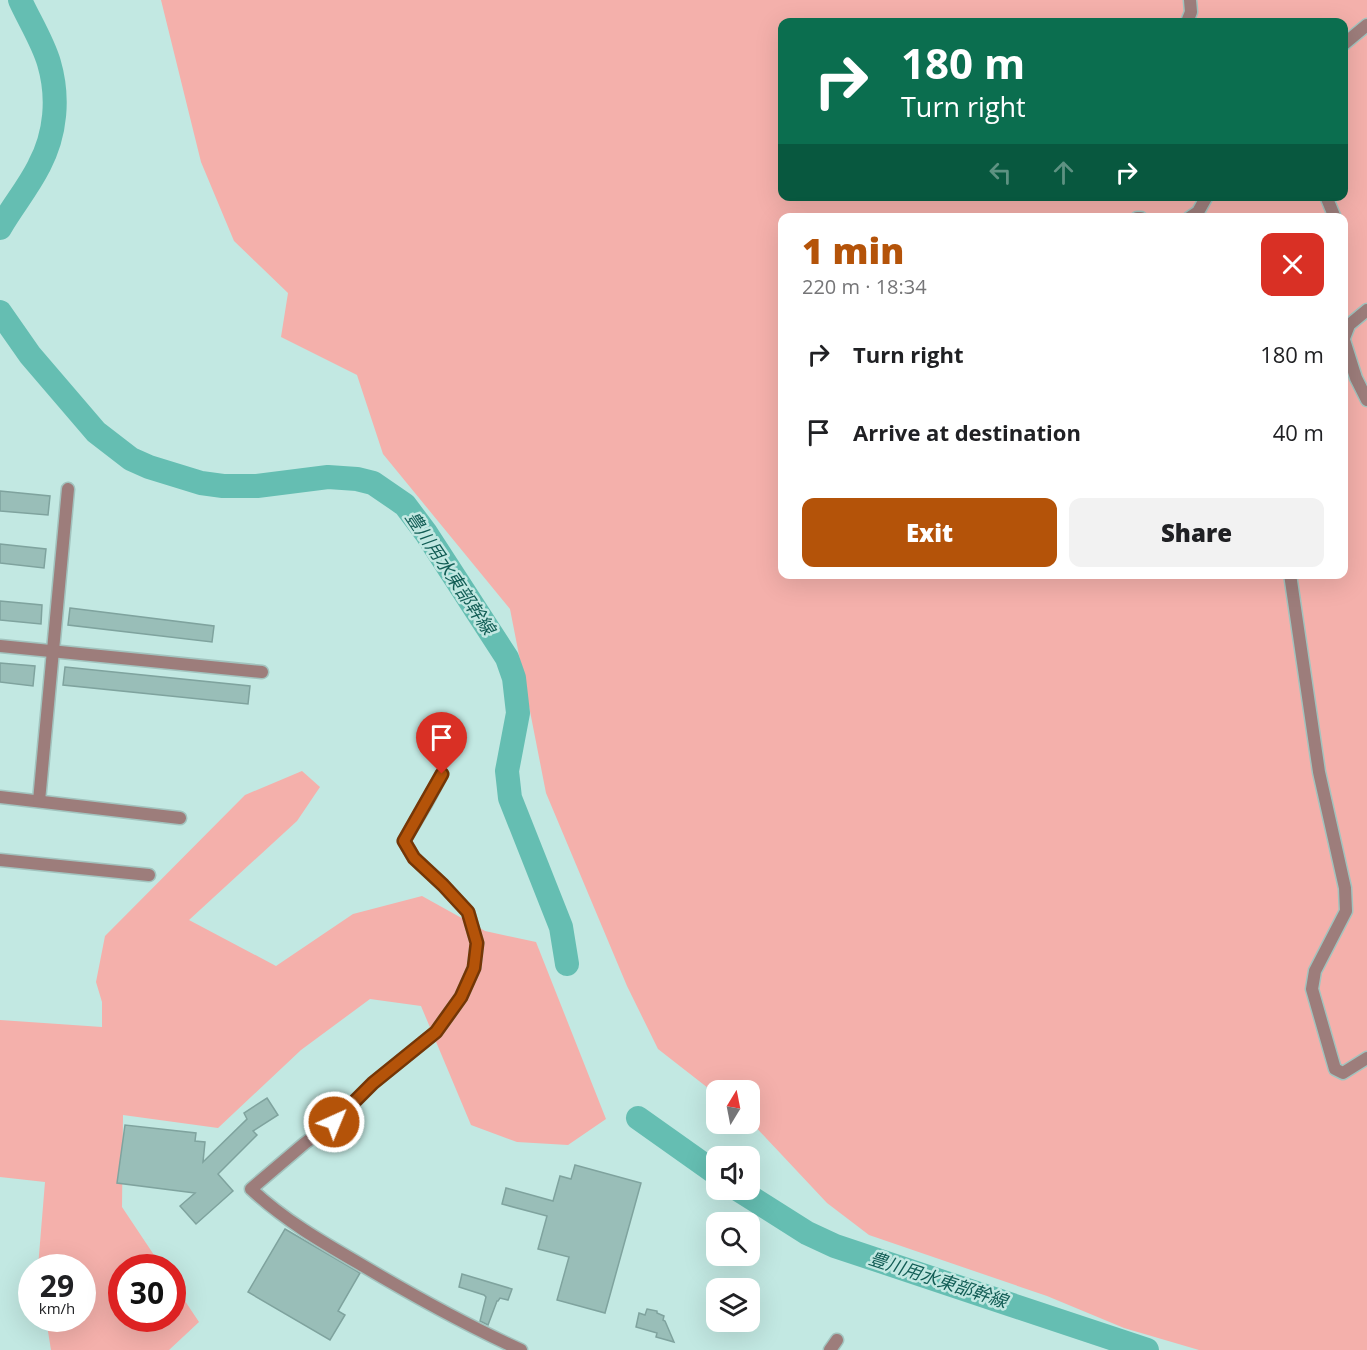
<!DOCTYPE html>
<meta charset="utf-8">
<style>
:root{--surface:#fff;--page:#f2f2f2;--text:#202124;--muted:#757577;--accent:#b45309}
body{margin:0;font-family:"Open Sans","Noto Sans JP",sans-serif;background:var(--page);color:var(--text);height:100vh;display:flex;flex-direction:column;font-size:22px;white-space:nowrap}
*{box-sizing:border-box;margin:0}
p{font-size:20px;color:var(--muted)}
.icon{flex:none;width:33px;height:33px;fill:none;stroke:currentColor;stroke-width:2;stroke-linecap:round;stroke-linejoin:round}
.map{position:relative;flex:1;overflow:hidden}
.drawer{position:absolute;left:778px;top:213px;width:570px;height:366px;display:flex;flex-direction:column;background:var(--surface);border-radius:12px;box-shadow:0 6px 24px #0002}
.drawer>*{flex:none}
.guide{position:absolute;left:778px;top:18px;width:570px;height:183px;border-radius:12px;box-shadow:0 6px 24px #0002;background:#0b6e4f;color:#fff;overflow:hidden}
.needle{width:39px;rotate:10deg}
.tools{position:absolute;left:706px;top:1080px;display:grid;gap:12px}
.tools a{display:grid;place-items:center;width:54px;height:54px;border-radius:12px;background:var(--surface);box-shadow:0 6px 24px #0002;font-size:30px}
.speed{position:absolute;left:18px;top:1254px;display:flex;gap:12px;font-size:30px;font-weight:700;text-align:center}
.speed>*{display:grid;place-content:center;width:78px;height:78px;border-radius:50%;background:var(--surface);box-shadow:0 6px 24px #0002;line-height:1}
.speed small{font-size:15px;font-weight:400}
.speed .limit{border:9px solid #d22;background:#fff;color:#111}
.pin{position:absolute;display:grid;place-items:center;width:51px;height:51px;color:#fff;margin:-62px -26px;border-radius:50% 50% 50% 0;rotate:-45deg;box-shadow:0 0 6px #0007}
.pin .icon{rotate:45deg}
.me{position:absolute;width:66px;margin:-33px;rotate:44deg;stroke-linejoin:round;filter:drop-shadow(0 0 4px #0008)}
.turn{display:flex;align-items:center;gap:21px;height:126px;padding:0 24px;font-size:27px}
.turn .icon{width:78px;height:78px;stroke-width:2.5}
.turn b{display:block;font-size:42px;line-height:51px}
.lanes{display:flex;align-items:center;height:57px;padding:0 24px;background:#0003;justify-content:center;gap:30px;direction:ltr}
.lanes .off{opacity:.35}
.round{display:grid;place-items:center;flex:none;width:63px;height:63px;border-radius:12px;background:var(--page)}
.summary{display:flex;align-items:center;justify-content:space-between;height:102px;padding:0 24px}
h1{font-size:36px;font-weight:800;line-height:45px;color:var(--accent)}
.button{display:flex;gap:12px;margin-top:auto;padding:12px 24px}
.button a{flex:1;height:69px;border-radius:12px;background:var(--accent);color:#fff;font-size:24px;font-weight:800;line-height:69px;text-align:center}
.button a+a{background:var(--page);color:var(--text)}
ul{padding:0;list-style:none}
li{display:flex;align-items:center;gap:18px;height:78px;padding:0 24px}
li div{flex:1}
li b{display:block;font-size:22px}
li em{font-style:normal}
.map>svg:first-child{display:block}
</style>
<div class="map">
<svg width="1367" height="1350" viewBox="0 0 1367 1350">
<rect width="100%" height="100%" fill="#c2e8e2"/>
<g fill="#f4b0ab" fill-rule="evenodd">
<path d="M161 0H1367V1350H1199L1124 1328 1047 1296 869 1235 827 1203 750 1121V1090H717V1095L658 1049 627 986 546 793 510 609 383 454 357 375 281 337 288 293 234 241 201 162ZM783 22H1344V196H783ZM783 218H1344V574H783Z"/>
<polygon points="302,771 320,787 297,821 189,920 276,966 353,914 422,896 485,931 536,942 606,1119 568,1145 517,1142 471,1125 421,1006 370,999 301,1050 218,1128 123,1115 122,1207 162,1267 122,1268 122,1318 172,1318 173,1283 199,1322 169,1350 51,1350 46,1319 82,1318 82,1268 38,1267 45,1182 0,1177 0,1020 102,1027 102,1002 96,982 105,936 245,795"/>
</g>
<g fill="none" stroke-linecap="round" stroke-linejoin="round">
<g stroke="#65beb2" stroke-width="24">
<path d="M0 228C12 207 28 188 39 166 56 134 59 97 49 63 43 42 29 20 20 0"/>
<polyline points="0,312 30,355 96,432 131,459 149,467 201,483 223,486 257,486 328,477 357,479 373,483 405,505 426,533 507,658 514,678 518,713 507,771 510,798 561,927 567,964"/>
<polyline points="638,1118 717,1174"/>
<polyline points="739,1190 807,1233 835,1246 1147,1350"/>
</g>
</g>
<g fill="#99beb8" stroke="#7fa39e" stroke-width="1.5">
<polygon points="0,491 50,496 48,515 0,511"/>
<polygon points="0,544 46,549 44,568 0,563"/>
<polygon points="0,601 42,605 41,624 0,620"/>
<polygon points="70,608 214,626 212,642 68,625"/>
<polygon points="0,663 35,666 33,686 0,682"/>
<polygon points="65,667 250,686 248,704 63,685"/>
<polygon points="267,1098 278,1115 253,1131 257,1135 218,1174 233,1191 196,1224 180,1206 195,1193 117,1183 125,1125 196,1133 195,1141 205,1142 203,1162 247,1119 244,1113"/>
<polygon points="575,1165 641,1183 605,1313 557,1300 569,1257 538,1249 547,1216 502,1204 506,1188 553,1201 560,1176 571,1179"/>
<polygon points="285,1229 360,1273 338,1311 345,1315 330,1340 248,1292"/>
<polygon points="462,1274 512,1289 508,1300 500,1298 498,1301 497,1301 488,1325 480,1321 486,1297 484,1295 459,1287"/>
<polygon points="647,1309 657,1311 657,1313 664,1316 663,1320 665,1321 674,1342 656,1337 657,1333 636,1327 639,1313 645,1315"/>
</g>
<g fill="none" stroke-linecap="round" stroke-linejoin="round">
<g stroke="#a2c3be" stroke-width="15">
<g id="minor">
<polyline points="1187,22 1191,12 1190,0"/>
<polyline points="1344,44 1367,25"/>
<polyline points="1326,196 1335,218"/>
<polyline points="1137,218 1141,218"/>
<polyline points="1189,218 1198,212 1207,196"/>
<polyline points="1344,338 1349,325 1367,310"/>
<polyline points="1344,340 1356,378 1367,400"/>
<polyline points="1290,574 1319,772 1345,888 1346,911 1315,971 1312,989 1335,1069 1343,1073 1367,1058"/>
<polyline points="0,646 262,672"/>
<path d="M442 774 426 804 404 841 414 858 443 885 468 912 477 943 474 968 461 997 436 1032 373 1083 334 1122 305 1143 251 1189C284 1220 322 1242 360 1264 412 1295 466 1325 521 1350"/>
<polyline points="0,797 180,818"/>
<polyline points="39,801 68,489"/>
<polyline points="0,860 149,875"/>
<polyline points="830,1350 837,1340"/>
</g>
</g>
<use href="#minor" stroke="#9d7d7b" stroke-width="12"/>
</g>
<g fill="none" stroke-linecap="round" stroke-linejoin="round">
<g stroke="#753606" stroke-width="15">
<polyline id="route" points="334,1122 373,1083 436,1032 461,997 474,968 477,943 468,912 443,885 414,858 404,841 442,774"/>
</g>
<use href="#route" stroke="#b45309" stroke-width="10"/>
</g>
<g text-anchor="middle" stroke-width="5" stroke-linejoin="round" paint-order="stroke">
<g font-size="18" font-style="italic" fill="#125d55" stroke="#c2e8e2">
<text transform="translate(450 573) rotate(56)" y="6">豊川用水東部幹線</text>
<text transform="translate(938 1280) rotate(18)" y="6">豊川用水東部幹線</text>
</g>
</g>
</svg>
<div class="tools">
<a><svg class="needle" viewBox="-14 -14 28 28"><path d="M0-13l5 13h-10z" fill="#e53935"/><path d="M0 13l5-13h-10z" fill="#757577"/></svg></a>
<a><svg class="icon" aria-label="sound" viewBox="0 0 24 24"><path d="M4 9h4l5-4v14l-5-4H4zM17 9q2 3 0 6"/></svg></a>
<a><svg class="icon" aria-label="search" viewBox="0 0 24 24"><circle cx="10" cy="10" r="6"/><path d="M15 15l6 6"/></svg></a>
<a><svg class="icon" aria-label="layers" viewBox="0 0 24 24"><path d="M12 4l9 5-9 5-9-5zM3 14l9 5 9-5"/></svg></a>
</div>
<div class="speed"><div>29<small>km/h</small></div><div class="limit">30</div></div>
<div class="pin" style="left:442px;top:774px;background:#d93025"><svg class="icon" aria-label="arrive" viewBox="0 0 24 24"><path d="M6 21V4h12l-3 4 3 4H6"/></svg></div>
<svg class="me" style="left:334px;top:1122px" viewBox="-20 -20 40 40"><circle r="17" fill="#b45309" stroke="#fff" stroke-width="3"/><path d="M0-11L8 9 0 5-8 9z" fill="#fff"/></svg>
<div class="guide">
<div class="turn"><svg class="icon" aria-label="right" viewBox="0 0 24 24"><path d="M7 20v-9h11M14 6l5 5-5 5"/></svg><div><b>180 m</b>Turn right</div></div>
<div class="lanes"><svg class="icon off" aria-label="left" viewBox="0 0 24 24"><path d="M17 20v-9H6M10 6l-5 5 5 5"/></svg><svg class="icon off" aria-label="ahead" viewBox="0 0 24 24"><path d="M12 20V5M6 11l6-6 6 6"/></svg><svg class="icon" aria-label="right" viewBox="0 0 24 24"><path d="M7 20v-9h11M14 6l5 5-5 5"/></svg></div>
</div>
<section class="drawer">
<div class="summary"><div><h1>1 min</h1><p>220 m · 18:34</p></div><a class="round" style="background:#d93025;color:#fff"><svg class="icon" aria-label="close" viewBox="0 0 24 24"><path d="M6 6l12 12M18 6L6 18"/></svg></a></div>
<ul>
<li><svg class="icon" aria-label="right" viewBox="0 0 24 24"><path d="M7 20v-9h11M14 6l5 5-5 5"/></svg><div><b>Turn right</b></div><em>180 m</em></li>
<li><svg class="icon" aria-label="arrive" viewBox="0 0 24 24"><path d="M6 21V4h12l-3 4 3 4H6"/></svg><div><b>Arrive at destination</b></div><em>40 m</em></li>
</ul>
<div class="button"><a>Exit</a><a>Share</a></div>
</section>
</div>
